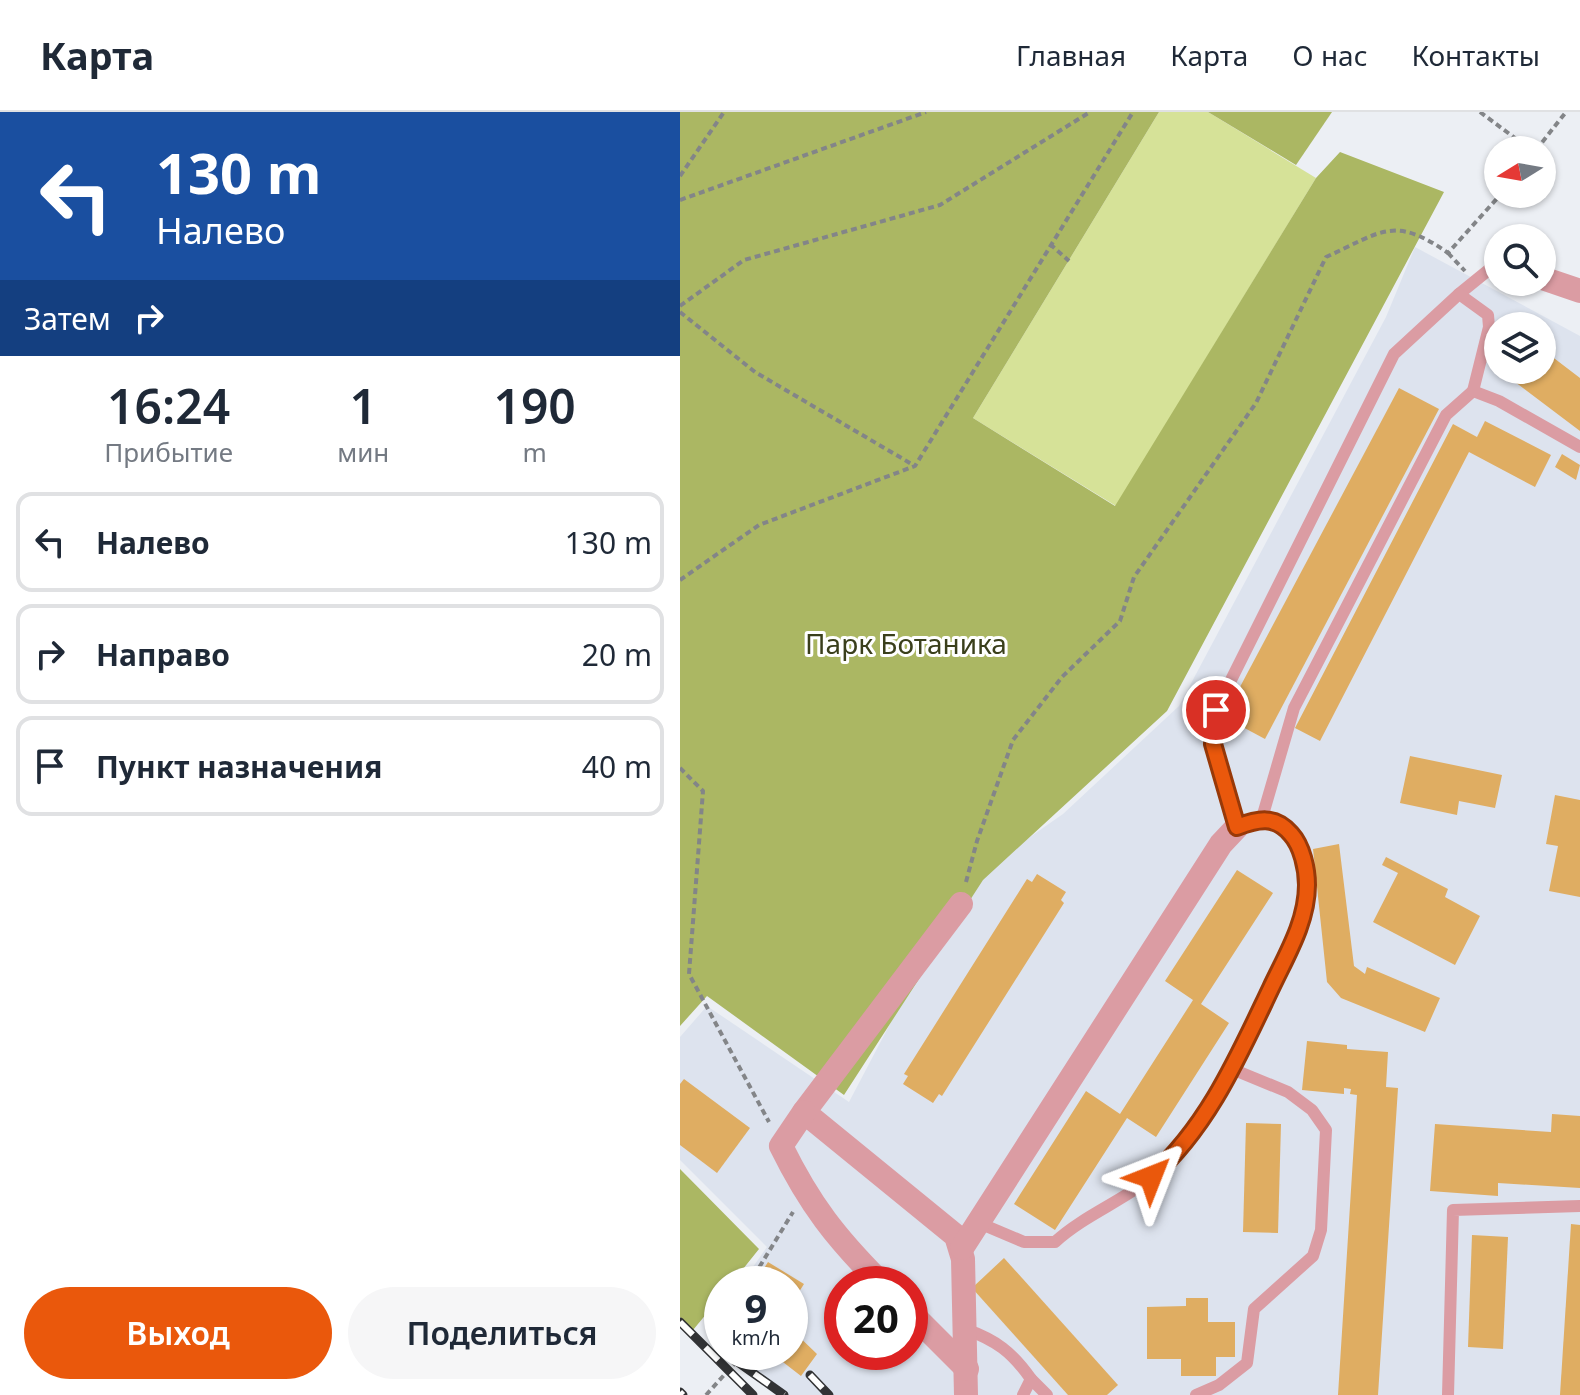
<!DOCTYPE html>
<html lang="ru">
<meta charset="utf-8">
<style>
:root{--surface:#fff;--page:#f6f6f7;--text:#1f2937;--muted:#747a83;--line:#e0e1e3;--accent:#ea580c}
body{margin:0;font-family:"Noto Sans",sans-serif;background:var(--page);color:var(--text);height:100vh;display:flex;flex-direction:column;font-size:30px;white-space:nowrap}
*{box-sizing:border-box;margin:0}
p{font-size:26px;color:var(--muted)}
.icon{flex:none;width:44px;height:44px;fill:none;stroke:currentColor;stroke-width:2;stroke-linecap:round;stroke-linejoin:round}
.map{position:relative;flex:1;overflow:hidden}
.drawer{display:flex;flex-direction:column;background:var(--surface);width:680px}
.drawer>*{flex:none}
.hud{background:#1a4fa0;color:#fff;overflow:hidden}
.needle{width:52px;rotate:259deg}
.fabs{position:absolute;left:804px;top:24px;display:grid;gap:16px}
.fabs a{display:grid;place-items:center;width:72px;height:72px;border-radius:50%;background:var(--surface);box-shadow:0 2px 6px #0004;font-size:40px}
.speed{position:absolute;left:24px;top:1154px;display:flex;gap:16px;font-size:40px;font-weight:700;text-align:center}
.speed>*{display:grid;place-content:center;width:104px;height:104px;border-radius:50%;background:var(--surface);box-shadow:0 2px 6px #0004;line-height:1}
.speed small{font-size:20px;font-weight:400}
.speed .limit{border:12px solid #d22;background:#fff;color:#111}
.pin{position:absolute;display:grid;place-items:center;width:68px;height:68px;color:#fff;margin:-34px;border:4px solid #fff;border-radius:50%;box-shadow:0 2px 8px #0007}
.me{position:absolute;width:88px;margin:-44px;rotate:45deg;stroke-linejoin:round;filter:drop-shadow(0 0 6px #0008)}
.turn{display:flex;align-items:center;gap:28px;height:168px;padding:0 24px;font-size:36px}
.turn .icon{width:104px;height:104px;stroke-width:2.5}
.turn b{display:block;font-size:56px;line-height:68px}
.then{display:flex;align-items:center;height:76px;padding:0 24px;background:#0003;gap:16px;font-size:30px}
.eta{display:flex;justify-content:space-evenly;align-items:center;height:136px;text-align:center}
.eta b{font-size:48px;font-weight:600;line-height:56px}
.button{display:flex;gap:16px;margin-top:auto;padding:16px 24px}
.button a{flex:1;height:92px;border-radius:48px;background:var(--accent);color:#fff;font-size:32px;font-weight:600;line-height:92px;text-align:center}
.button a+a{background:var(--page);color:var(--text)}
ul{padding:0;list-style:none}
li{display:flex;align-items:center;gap:24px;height:100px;margin:0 16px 12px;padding:0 8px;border:4px solid var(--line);border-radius:16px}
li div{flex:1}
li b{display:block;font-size:30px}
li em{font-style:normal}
header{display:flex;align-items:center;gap:48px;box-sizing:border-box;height:112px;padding:0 40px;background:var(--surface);border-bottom:2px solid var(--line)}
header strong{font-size:38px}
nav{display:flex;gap:44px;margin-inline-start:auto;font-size:28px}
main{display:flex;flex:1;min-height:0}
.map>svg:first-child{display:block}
</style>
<header>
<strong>Карта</strong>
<nav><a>Главная</a><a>Карта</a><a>О нас</a><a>Контакты</a></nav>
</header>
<main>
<section class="drawer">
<div class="hud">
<div class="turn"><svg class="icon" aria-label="left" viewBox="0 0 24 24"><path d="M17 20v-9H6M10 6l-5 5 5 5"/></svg><div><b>130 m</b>Налево</div></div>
<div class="then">Затем<svg class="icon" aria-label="right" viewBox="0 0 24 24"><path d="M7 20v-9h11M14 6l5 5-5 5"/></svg></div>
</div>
<div class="eta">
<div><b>16:24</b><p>Прибытие</p></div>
<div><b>1</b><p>мин</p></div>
<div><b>190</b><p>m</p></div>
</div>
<ul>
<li><svg class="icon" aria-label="left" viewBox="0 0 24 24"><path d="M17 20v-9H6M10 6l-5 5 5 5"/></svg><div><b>Налево</b></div><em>130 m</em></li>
<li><svg class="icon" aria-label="right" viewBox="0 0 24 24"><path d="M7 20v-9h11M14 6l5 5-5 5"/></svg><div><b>Направо</b></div><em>20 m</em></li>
<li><svg class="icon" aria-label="arrive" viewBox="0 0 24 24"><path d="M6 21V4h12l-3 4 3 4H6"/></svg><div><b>Пункт назначения</b></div><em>40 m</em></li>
</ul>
<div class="button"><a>Выход</a><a>Поделиться</a></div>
</section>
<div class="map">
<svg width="900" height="1283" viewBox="0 0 900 1283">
<rect width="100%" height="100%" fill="#eceff4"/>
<path fill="#dde3ee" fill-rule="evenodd" d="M735 135 900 224V1283H98L60 1240H110V1172H61L87 1135 0 1048V925L27 894 169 990 284 771 383 702 499 594 706 205ZM818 214H862V258H818ZM162 1172H230V1240H162Z"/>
<polygon fill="#d6e298" points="479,0 528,0 636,66 436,394 293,306"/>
<g fill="#abb763">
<polygon points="0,0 479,0 293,306 435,394 636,66 660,40 764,80 487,599 303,768 164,983 27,884 0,914"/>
<polygon points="528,0 652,0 616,53"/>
<polygon points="0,1057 79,1137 51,1172 42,1172 42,1183 13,1218 0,1205"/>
</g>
<g fill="#dfad62">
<polygon points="818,231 818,257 805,248"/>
<polygon points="862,237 900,266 900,319 819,258 862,258"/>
<polygon points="719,276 759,297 585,627 544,605"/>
<polygon points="805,309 871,343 855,375 789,340 640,629 615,616 773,312 797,325"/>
<polygon points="882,342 900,353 896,368 875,355"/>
<polygon points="730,644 822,663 815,696 779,689 777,703 720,691"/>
<polygon points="875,683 900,688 900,785 869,779 878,734 866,732"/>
<polygon points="659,732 674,854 685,862 687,855 760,886 745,920 661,886 647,870 633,737"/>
<polygon points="706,745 768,777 765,785 800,804 775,853 693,810 718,761 702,753"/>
<polygon points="557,758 593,781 521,892 549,911 476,1025 447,1006 375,1118 334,1092 406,979 440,1002 513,888 485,869"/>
<polygon points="357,762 386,780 381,788 384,791 262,984 259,982 253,991 223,972 228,964 224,962 347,767 352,770"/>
<polygon points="627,929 667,933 667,937 708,940 706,975 718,976 698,1283 658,1283 677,983 670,982 671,977 664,976 664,982 622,978"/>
<polygon points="4,967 70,1016 37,1061 0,1033 0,972"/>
<polygon points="872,1002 900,1004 900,1076 818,1071 818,1084 750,1079 755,1012 871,1020"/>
<polygon points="566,1011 601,1012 598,1121 563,1120"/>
<polygon points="891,1112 900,1113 900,1283 880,1283"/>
<polygon points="792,1123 828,1125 823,1237 788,1235"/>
<polygon points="324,1146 438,1273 427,1283 388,1283 292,1176"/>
<polygon points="88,1150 124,1172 110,1194 110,1172 74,1172"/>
<polygon points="506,1186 528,1186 528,1210 555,1210 555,1245 536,1245 536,1264 501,1264 501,1247 467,1247 467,1195 506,1194"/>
<polygon points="110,1216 137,1242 121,1264 90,1240 110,1240"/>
</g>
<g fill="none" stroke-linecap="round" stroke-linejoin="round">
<g stroke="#838588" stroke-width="4" stroke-dasharray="6 4" stroke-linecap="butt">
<polyline points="800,0 851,38"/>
<polyline points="856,38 886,0"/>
<polyline points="0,64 44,0"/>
<polyline points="0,88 246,0"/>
<polyline points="370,132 389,149"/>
<polyline points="768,141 785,159"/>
<polyline points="0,194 64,148 260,93 410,0"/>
<polyline points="0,200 75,260 235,354"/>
<polyline points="0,468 79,413 235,354 453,0"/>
<polyline points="0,656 23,679 9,862 89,1010"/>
<path d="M286 770 297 729 333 628 382 565 440 509 454 465 576 291 646 145C700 121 713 102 768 141L821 82"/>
<polyline points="69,1172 113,1100"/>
<polyline points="26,1283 65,1240"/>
</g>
<g stroke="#db9ca3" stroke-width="12">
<polyline points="779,182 811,156 818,156"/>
<polyline points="582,706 614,596 766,303 793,279"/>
<path d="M299 1111 344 1130H375C411 1097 460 1084 493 1045 532 999 627 831 627 773 627 757 622 734 611 722 595 703 578 707 557 715L533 632 536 598 714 242 779 182 808 203 809 215 793 279 819 289 900 335"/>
<path d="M285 1217C316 1228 332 1240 351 1267L343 1283"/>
<polyline points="351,1267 367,1283"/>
<polyline points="516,1283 539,1273 567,1251 574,1197 633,1144 641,1118 646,1018 632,998 608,980 552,957"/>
<polyline points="768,1283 773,1098 900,1094"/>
</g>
<g stroke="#db9ca3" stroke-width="24">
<polyline points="862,166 900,179"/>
<polyline points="281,792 124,1000 276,1124 283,1147 286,1283"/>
<path d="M124 1000 101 1034C130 1093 156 1126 202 1172"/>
<polyline points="282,1136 541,732 557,715"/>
<polyline points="230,1200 287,1257"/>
</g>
<g stroke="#323335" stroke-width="9">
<g id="rail">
<polyline points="0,1210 73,1283"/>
<polyline points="45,1241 104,1283"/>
<polyline points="130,1263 149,1283"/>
<polyline points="0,1280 3,1283"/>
</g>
</g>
<use href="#rail" stroke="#fff" stroke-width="6" stroke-dasharray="18" stroke-linecap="butt"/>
</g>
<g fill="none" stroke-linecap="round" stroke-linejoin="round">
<g stroke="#983908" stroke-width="20">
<path id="route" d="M471 1065C528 1015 559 943 591 876 606 844 627 810 627 773 627 757 622 734 611 722 595 703 578 707 557 715L533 632 536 598"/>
</g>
<use href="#route" stroke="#ea580c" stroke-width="14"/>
</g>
<g text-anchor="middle" stroke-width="6" stroke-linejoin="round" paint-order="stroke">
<g font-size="28" fill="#3a3f1b" stroke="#fff">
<text x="226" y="542">Парк Ботаника</text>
</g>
</g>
</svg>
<div class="fabs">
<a><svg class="needle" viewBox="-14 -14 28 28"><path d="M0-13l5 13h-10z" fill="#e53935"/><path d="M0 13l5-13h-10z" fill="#747a83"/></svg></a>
<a><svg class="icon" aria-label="search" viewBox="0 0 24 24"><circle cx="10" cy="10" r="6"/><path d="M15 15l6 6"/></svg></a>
<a><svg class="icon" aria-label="layers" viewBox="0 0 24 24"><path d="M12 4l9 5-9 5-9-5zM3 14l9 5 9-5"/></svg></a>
</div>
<div class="speed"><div>9<small>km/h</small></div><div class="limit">20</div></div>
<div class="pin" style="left:536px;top:598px;background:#d93025"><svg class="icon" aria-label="arrive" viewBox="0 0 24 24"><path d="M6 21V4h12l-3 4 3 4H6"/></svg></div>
<svg class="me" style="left:471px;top:1065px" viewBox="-20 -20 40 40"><path d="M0-17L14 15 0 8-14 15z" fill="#ea580c" stroke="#fff" stroke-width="4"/></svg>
</div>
</main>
